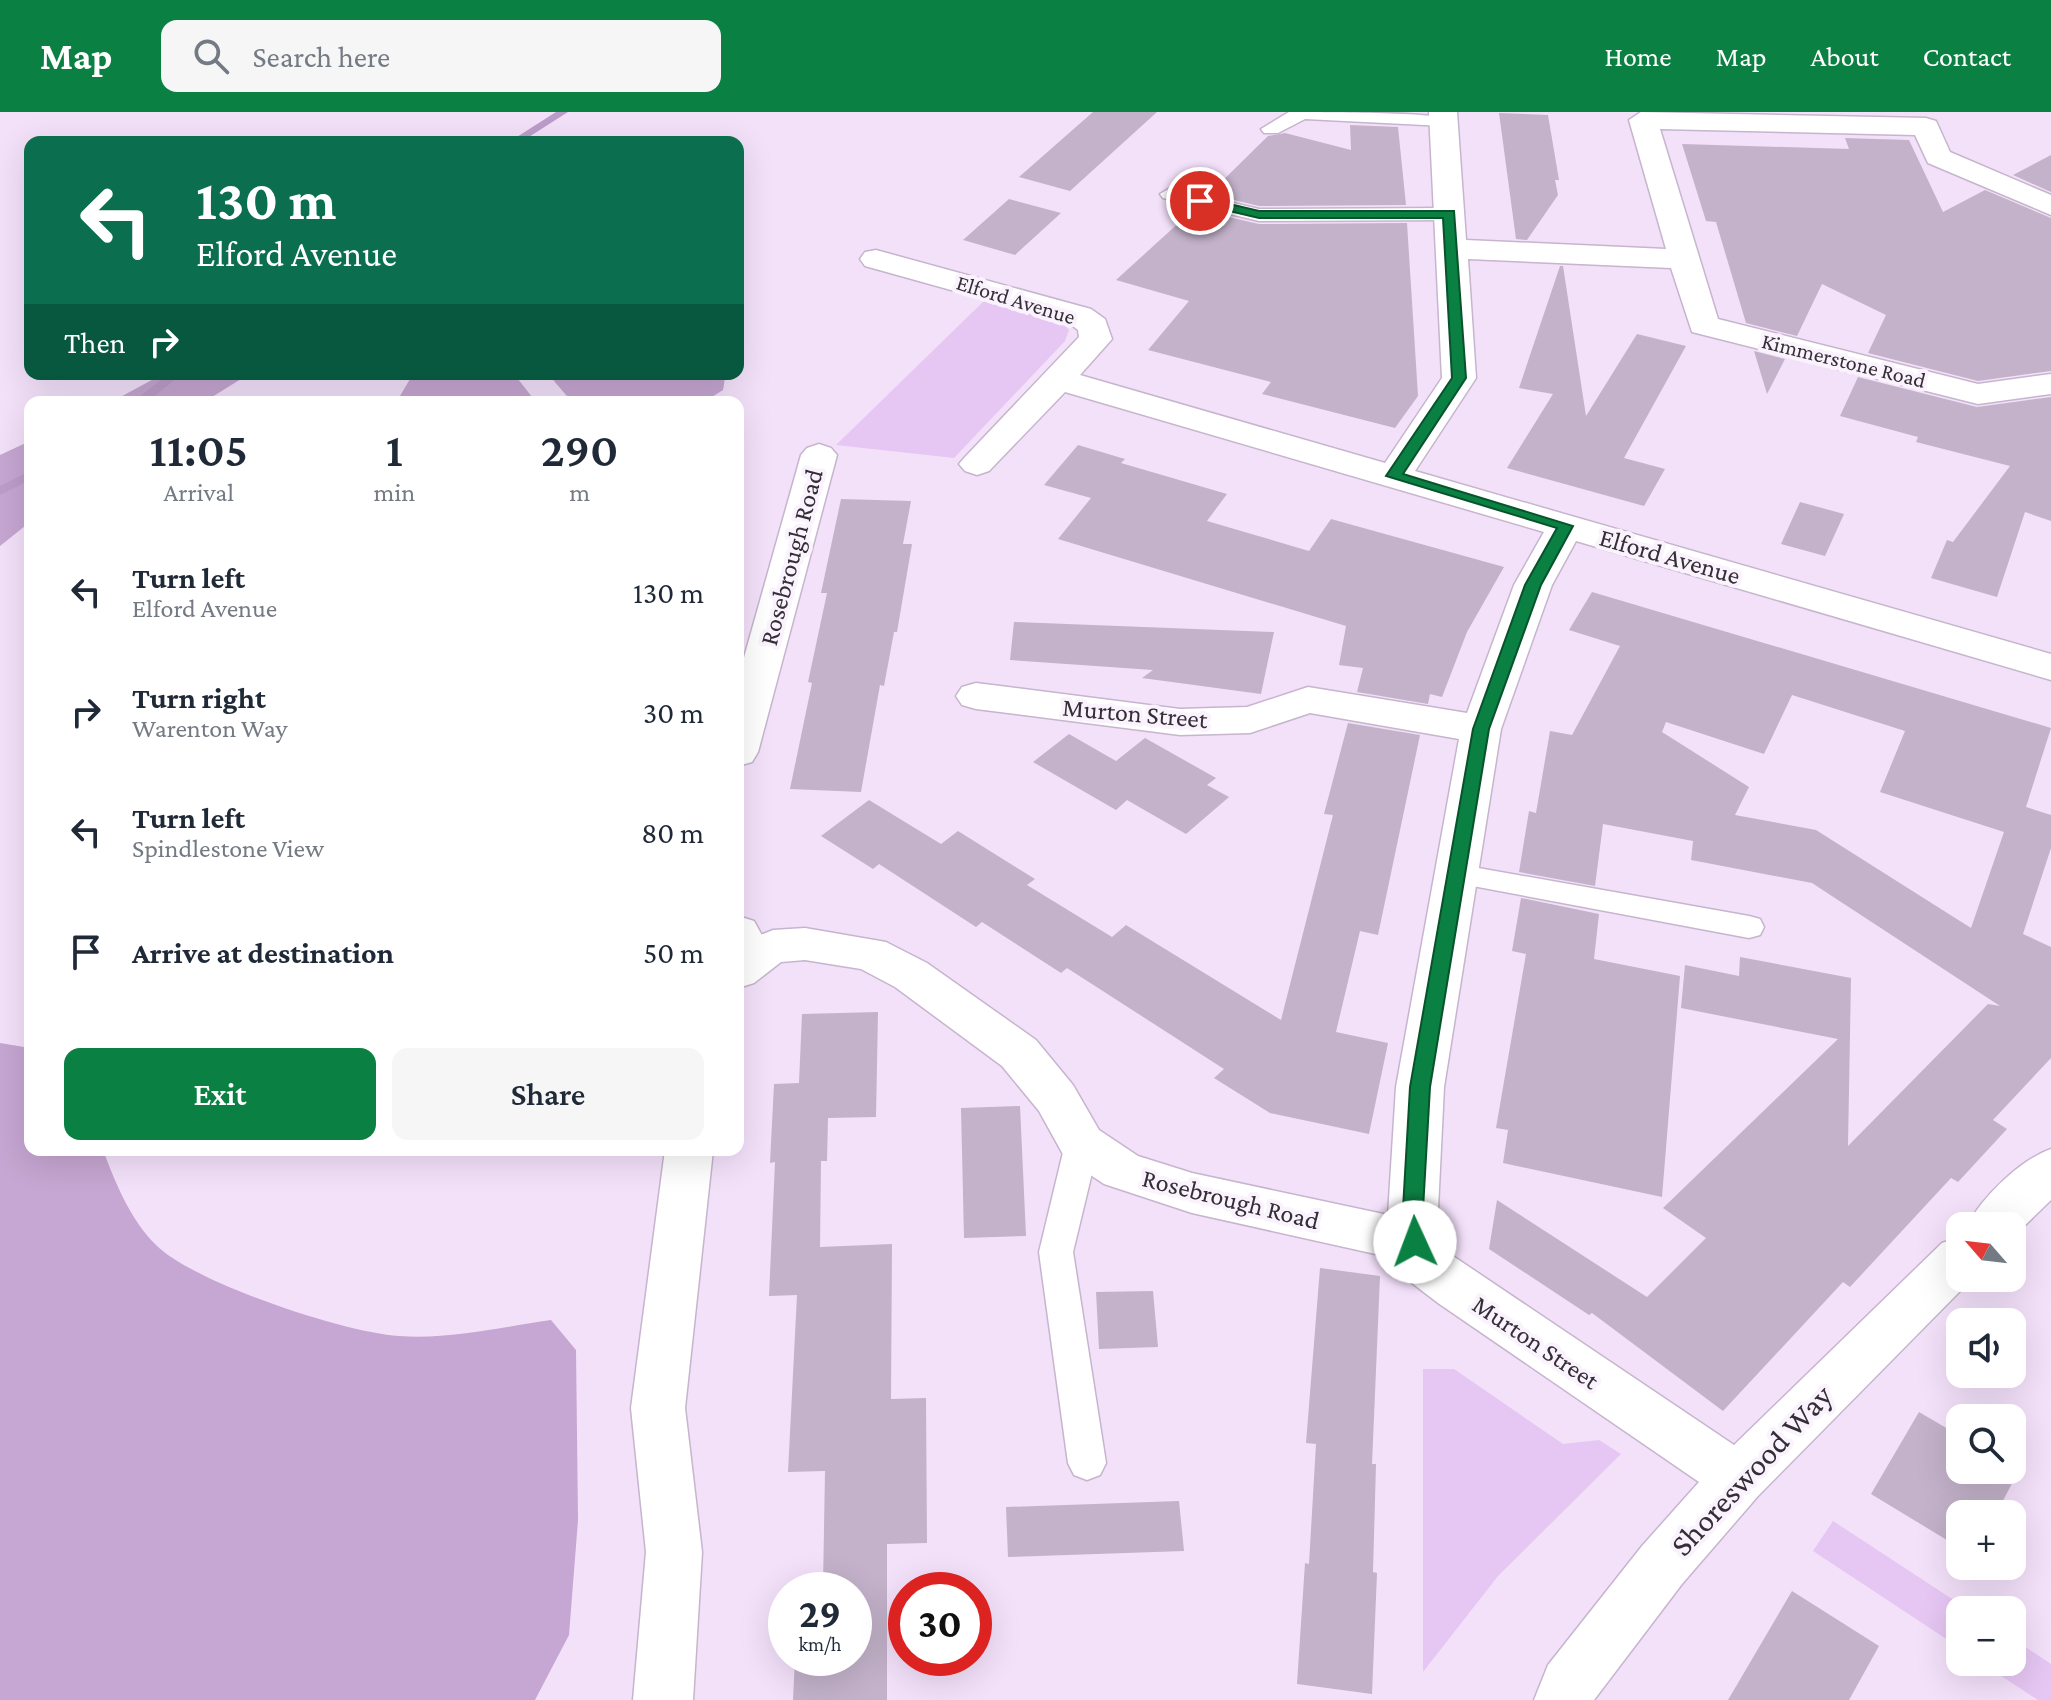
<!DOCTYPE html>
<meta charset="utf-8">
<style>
:root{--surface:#fff;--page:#f6f6f7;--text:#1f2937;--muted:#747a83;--accent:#0b8043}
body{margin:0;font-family:"Crimson Pro",serif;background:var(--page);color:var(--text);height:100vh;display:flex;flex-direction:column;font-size:30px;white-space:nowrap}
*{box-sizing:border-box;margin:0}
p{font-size:26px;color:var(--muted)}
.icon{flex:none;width:44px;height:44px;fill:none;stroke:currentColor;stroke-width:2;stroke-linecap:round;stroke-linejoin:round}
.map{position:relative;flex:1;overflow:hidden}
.sheet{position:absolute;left:24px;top:284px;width:720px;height:760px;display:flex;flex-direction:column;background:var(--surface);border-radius:16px;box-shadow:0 8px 32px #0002}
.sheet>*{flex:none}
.top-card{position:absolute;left:24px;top:24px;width:720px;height:244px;border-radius:16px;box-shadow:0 8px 32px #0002;background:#0b6e4f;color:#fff;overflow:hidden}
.needle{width:52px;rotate:298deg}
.fabs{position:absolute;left:1946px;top:1100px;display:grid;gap:16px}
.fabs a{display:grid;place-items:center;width:80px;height:80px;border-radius:16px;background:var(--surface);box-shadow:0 8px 32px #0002;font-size:40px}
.speed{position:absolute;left:768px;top:1460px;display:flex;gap:16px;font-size:40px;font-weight:700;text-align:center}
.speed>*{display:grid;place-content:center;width:104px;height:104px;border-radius:50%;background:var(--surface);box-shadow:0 8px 32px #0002;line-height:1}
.speed small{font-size:20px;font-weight:400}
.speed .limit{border:12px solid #d22;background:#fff;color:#111}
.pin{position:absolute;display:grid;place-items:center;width:68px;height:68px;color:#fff;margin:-34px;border:4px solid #fff;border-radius:50%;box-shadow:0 2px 8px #0007}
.me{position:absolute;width:88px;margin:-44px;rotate:358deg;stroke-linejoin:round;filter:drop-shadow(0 0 6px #0008)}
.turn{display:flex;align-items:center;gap:28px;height:168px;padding:0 40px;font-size:36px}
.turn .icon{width:104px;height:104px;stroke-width:2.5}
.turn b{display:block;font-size:56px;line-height:68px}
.then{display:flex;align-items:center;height:76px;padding:0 40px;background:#0003;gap:16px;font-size:30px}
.eta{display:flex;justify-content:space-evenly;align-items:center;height:136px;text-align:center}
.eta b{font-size:48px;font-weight:600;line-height:56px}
.action{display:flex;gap:16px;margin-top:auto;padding:16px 40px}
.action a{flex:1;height:92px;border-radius:16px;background:var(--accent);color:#fff;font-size:32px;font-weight:600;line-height:92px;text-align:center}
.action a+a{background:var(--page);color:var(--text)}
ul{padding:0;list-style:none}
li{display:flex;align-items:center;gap:24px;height:120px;padding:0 40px}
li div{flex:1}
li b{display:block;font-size:30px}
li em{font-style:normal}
header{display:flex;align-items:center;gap:48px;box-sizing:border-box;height:112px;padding:0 40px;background:var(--accent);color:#fff}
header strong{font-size:38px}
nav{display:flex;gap:44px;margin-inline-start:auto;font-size:28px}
.search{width:560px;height:72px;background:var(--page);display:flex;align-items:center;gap:20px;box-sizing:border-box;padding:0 28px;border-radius:16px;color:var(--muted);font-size:30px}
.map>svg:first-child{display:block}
</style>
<header>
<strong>Map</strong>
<div class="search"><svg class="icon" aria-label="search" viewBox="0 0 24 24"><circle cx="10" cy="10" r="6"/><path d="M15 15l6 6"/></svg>Search here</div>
<nav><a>Home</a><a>Map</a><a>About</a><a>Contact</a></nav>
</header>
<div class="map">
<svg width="2051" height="1588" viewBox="0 0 2051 1588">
<rect width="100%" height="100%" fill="#f3e1fa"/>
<g fill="#e6c6f3">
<polygon points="987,186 1061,207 1069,218 1065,229 954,346 836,333"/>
<polygon points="1423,1257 1454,1257 1563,1332 1599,1328 1621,1342 1498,1464 1423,1560"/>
<polygon points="1833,1409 1969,1498 1960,1498 1960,1536 1813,1439"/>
<polygon points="2012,1526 2051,1552 2051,1588 2038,1588 1980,1550 2012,1550"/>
</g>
<g fill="#c6a6d2">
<polygon points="163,262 249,262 204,290 111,290"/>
<polygon points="413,262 514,262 536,290 397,289"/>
<polygon points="548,262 713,262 725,266 723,278 704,290 572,290"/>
<polygon points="30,329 30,410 0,434 0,343"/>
<path d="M0 931 30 936V1038H103C115 1070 131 1109 156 1133 194 1171 346 1221 399 1224 448 1228 502 1215 551 1208L576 1238 578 1408 569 1523 535 1588H0Z"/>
</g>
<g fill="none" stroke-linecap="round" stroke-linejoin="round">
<g fill="#bc9dc9" fill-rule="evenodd">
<polygon points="556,0 568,0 521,30 509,30"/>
<polygon points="168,262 182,262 147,290 133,290"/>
<polygon points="30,359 30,368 0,383 0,374"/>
</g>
</g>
<g fill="#c3b2ca" fill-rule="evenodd">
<polygon points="1093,0 1157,0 1070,79 1019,65"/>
<polygon points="1499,1 1548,3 1559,68 1555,68 1558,83 1527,128 1516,127"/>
<polygon points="1350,13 1398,15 1406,93 1259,94 1209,82 1268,24 1285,21 1351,38"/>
<polygon points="1845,26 1909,28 1943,100 1985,78 2051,106 2051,259 1978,269 1868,241 1886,203 1822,172 1797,224 1746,211 1716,110 1706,109 1682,32 1849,37"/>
<polygon points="2051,43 2051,80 2013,63"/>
<polygon points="1009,87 1061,101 1015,143 963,128"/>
<polygon points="1194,97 1259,112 1407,111 1418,284 1395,316 1262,282 1271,270 1148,238 1189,189 1116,168"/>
<polygon points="1560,154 1563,154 1586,304 1637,222 1686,234 1624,346 1665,357 1644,394 1507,356 1553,282 1519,276"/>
<polygon points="1754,239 1785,247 1767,282"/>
<polygon points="1858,265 1977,295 2051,285 2051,409 2025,400 1997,485 1931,466 1947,428 1953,430 2010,354 1916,330 1918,325 1840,304"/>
<polygon points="1078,333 1125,347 1121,351 1227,382 1207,409 1309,439 1331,407 1504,455 1467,520 1442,585 1430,582 1428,592 1357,580 1363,556 1339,553 1346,514 1058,427 1091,386 1044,373"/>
<polygon points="841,387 911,389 903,432 912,432 897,520 894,520 884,574 880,573 861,680 790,677 812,571 808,570 827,481 821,481"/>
<polygon points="1800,390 1844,402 1825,444 1781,432"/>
<path d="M1592 480 2051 616 2026 695 2051 703V736L2023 822 2051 835V946L1993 1008 2007 1017 1958 1070 1951 1066 1850 1175 1843 1170 1723 1299 1592 1201 1589 1203 1489 1137 1497 1088 1647 1185 1706 1126 1663 1096 1838 927 1681 896 1685 853 1739 864 1740 845 1851 866 1848 1034 1988 892 2000 894 1812 771 1691 748 1693 729 1603 712 1595 774 1519 760 1529 699 1536 701 1550 619 1572 623 1620 534 1569 518ZM1792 583 1905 619 1880 680 2004 720 1971 816 1816 718 1735 703 1749 675 1662 620 1666 610 1764 642Z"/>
<polygon points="1014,510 1274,520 1261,582 1142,566 1153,558 1010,548"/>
<polygon points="1348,611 1420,623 1378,823 1360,819 1336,920 1388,931 1369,1022 1270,1001 1214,966 1224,957 1067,856 1061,861 982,810 976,815 879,752 873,757 821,724 869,688 941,732 958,719 1035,767 1027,773 1112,825 1126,813 1281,908 1333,703 1324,702"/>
<polygon points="1069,622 1116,649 1145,626 1216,666 1207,673 1229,685 1186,722 1127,688 1116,698 1033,650"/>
<polygon points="1521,786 1599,802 1594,847 1680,864 1662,1085 1503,1051 1508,1018 1496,1016 1526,842 1512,839"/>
<polygon points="878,900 876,1005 828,1006 827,1049 821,1049 820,1135 892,1132 891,1287 926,1286 927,1431 887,1432 887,1588 793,1588 795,1546 854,1546 854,1478 797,1478 797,1474 823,1474 825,1359 788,1360 797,1183 769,1184 775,1050 770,1051 774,972 799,971 802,902"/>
<polygon points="1020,994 1026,1124 964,1126 961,996"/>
<polygon points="1320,1156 1380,1164 1372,1352 1376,1352 1373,1460 1377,1461 1372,1582 1297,1572 1305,1451 1309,1452 1316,1332 1306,1331"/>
<polygon points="1153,1179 1158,1235 1099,1237 1096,1180"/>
<polygon points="1919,1300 1960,1324 1960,1358 2012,1358 2012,1354 2019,1358 1996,1402 1960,1402 1960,1436 1871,1382"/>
<polygon points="1179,1389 1184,1439 1008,1445 1006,1395"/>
<polygon points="1792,1479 1879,1534 1849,1588 1728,1588"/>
</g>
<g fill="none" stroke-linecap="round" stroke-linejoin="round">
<g stroke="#c6b5cd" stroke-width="3">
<g id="service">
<path d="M1289 0C1315 0 1441 0 1454 8L1444 14 1305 7 1278 21H1264L1261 17Z"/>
<polygon points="1170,76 1259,97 1449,96 1459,102 1449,108 1259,109 1163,86 1160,82"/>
<polygon points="1456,752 1749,804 1760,807 1764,815 1760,823 1749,826 1446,769 1441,762 1446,755"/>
<polygon points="1082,1019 1094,1023 1099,1032 1073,1140 1106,1351 1100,1363 1087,1368 1074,1363 1068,1351 1039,1140 1065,1032 1070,1023"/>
</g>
</g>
<g stroke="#c6b5cd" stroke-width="3">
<g id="pedestrian">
<polygon points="819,332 831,336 837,343 758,640 752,650 738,654 738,567 801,343 807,336"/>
<polygon points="738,804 754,809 774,845 768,857 752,862 738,857"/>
</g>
</g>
<g stroke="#c6b5cd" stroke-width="3">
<g id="minor">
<polygon points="1429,0 1457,0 1466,128 1666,137 1629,8 1641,0 1926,6 1936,9 1950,40 2051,83 2051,103 1928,51 1915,23 1660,17 1718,207 1978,272 2051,262 2051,282 1978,292 1692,220 1671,156 1468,147 1476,266 1415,359 2051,542 2051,568 1576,429 1552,473 1501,617 1444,975 1438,1097 1444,1138 1734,1333 1942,1131 1960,1125 1960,1166 1973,1166 1758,1384 1682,1472 1594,1588 1534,1588 1548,1553 1642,1434 1699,1370 1438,1191 1408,1168 1398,1147 1192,1101 1104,1072 1065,1046 1039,999 1002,954 895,875 861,857 805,848 781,850 754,871 738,876 738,832 773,818 805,816 886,830 927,851 1036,928 1073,973 1099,1018 1138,1044 1192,1061 1388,1103 1396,975 1459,627 1310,601 1250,621 1180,623 976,597 962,593 956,584 962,575 976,571 1180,597 1247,595 1308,575 1467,601 1514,473 1544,420 1065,280 989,359 977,363 965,359 959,352 965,345 1079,225 1078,218 1069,211 865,154 860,147 865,140 876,138 1091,197 1105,207 1112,227 1080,263 1385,351 1442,266"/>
<path d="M2051 1037V1088L2012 1126V1114H1967C1982 1085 2020 1048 2051 1037Z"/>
<polygon points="665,1038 713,1038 685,1296 702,1440 693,1588 633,1588 646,1440 631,1296"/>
</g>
</g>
<use href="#service" fill="#fff" fill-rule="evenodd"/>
<use href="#pedestrian" fill="#fff" fill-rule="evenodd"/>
<use href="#minor" fill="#fff" fill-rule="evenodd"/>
</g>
<polygon fill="#0b8043" stroke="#07532c" stroke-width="2" points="1200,85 1259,99 1454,99 1466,266 1403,362 1573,414 1541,473 1489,617 1430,975 1423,1097 1425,1130 1415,1139 1405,1130 1403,1097 1410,975 1473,617 1525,473 1557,416 1386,364 1452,266 1443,106 1259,106 1195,91 1194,89"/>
<g text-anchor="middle" stroke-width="8" stroke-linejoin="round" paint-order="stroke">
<g font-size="22" fill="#342e37" stroke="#faf3fd">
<text transform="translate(1016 187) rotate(17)" y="8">Elford Avenue</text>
<text transform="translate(1844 248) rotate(14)" y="8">Kimmerstone Road</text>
</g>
<g font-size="26" fill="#342e37" stroke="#faf3fd">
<text transform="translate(1670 444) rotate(16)" y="9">Elford Avenue</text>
<text transform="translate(791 445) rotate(-75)" y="9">Rosebrough Road</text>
<text transform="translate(1135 601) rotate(5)" y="9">Murton Street</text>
<text transform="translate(1231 1087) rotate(14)" y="9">Rosebrough Road</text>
<text transform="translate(1536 1230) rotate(34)" y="9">Murton Street</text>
</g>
<g font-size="32" fill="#342e37" stroke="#faf3fd">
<text transform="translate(1751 1358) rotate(-47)" y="11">Shoreswood Way</text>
</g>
</g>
</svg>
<div class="fabs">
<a><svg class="needle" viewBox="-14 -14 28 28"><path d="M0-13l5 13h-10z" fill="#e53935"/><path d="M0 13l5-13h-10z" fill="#747a83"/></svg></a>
<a><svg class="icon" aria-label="sound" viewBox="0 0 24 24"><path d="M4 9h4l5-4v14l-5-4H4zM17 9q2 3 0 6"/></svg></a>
<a><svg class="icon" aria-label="search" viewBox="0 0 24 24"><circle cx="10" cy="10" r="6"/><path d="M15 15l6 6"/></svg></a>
<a>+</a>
<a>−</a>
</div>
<div class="speed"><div>29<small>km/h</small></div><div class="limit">30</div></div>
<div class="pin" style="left:1200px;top:89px;background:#d93025"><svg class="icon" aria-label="arrive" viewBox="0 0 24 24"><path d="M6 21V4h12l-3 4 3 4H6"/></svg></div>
<svg class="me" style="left:1415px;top:1130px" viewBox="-20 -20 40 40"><circle r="19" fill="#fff"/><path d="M0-13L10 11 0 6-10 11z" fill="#0b8043"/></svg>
<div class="top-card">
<div class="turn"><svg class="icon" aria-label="left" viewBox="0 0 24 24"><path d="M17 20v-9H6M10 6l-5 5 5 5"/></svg><div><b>130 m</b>Elford Avenue</div></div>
<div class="then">Then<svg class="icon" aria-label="right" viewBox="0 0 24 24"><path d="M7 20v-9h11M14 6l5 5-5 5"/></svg></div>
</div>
<section class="sheet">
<div class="eta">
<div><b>11:05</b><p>Arrival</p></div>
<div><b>1</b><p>min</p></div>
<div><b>290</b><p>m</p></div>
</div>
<ul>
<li><svg class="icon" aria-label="left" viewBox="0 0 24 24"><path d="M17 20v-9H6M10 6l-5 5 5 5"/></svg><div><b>Turn left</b><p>Elford Avenue</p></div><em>130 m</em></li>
<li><svg class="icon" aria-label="right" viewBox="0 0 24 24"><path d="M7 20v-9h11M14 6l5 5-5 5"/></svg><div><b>Turn right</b><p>Warenton Way</p></div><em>30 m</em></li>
<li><svg class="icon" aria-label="left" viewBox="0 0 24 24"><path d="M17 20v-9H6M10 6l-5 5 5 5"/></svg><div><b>Turn left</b><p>Spindlestone View</p></div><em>80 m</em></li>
<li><svg class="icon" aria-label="arrive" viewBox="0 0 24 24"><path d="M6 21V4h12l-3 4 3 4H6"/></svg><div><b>Arrive at destination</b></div><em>50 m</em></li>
</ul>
<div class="action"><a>Exit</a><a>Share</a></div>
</section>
</div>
